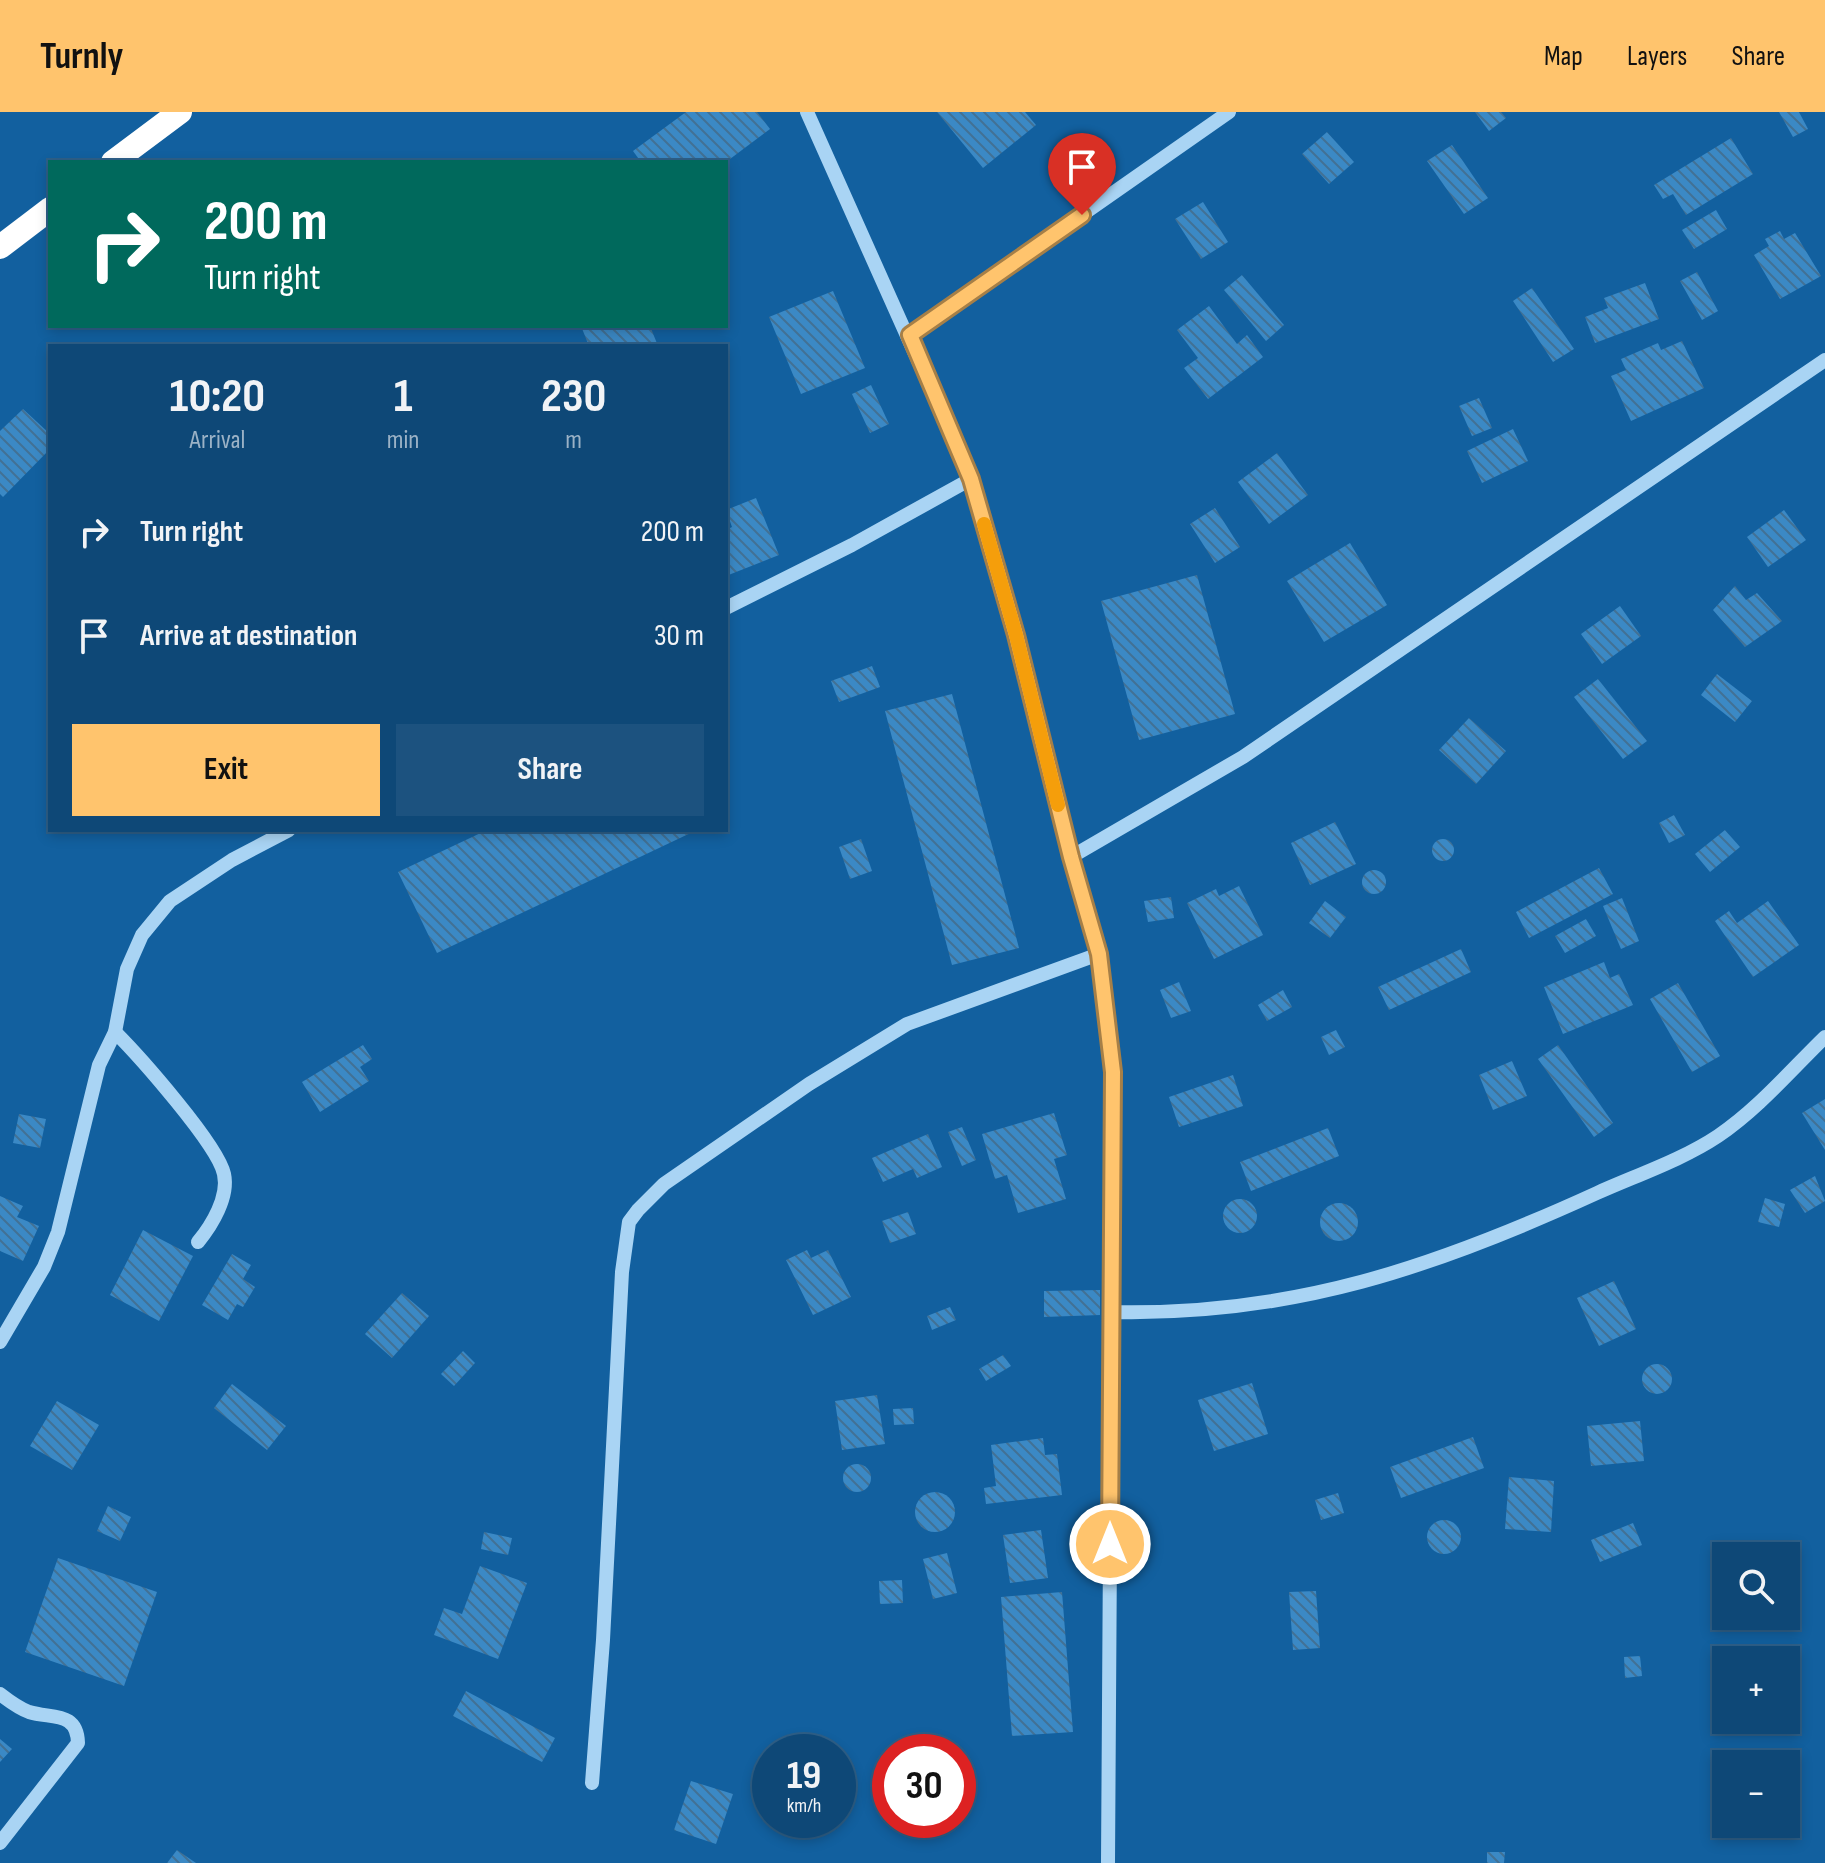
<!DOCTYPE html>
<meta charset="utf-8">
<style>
:root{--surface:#0e4877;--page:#1c527f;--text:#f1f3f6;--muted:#9bb2c6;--line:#2e6089;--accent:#ffc46d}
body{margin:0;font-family:"Sofia Sans Condensed",sans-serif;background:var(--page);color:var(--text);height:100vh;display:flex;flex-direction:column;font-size:30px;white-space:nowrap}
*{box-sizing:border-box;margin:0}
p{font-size:26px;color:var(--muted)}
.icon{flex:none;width:44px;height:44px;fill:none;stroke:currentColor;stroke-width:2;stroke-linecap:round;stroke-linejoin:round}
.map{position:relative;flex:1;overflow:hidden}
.drawer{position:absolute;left:48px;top:232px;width:680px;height:488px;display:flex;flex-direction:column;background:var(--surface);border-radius:0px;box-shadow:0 4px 12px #0003,0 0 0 2px var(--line)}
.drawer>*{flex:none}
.hud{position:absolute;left:48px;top:48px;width:680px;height:168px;border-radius:0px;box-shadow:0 4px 12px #0003,0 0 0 2px var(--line);background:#00695c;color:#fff;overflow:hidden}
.tools{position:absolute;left:1712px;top:1430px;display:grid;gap:16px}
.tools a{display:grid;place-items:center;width:88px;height:88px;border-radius:0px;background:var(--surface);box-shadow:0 4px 12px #0003,0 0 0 2px var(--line);font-size:40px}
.speed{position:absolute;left:752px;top:1622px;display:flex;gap:16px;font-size:40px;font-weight:700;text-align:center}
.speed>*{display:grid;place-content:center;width:104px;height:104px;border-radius:50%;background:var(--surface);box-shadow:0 4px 12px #0003,0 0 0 2px var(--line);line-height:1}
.speed small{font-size:20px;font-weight:400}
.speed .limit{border:12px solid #d22;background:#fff;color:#111}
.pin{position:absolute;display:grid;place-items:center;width:68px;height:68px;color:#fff;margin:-82px -34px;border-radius:50% 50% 50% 0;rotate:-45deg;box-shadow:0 0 8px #0007}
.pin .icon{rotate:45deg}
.me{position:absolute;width:88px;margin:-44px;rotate:0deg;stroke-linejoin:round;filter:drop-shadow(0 0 6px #0008)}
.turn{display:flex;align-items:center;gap:28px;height:168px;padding:0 24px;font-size:36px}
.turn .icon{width:104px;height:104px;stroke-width:2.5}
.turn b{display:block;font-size:56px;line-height:68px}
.eta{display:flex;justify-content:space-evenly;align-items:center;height:136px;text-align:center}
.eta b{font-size:48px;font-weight:700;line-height:56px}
.cta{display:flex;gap:16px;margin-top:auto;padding:16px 24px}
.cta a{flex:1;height:92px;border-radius:0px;background:var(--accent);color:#111;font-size:32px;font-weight:700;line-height:92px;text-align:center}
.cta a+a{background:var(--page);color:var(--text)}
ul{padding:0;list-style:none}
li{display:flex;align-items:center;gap:24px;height:104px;padding:0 24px}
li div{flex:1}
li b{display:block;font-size:30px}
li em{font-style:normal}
header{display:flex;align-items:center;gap:48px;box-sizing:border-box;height:112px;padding:0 40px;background:var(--accent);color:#111}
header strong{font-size:38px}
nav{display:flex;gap:44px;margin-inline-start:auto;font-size:28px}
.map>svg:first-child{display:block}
</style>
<header>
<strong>Turnly</strong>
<nav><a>Map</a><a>Layers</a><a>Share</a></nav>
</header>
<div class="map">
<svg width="1825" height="1751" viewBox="0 0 1825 1751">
<defs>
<pattern id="building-back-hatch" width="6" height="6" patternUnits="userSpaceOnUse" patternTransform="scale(2)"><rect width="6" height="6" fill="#3b89c5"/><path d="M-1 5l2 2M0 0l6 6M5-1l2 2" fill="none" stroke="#427195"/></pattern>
</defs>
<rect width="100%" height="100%" fill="#12609f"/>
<g fill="url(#building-back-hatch)">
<polygon points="686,0 757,0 770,17 726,50 641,50 633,39"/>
<polygon points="937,0 1025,0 1036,13 983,56"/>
<polygon points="1475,0 1501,0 1506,6 1489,19"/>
<polygon points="1779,0 1799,0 1808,17 1793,25"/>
<polygon points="1327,20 1354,50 1329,72 1302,42"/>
<polygon points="1731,26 1753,62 1686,103 1673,82 1663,87 1654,73"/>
<polygon points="1452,33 1488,86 1464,102 1427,49"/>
<polygon points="1203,90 1228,130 1201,147 1175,107"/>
<polygon points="1716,98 1727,117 1694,137 1682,118"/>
<polygon points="1780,119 1784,127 1795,121 1821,164 1780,187 1754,143 1769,134 1765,127"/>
<polygon points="1697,160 1718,199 1702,208 1680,169"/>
<polygon points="1242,163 1284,213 1266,229 1224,178"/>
<polygon points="1645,171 1659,207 1595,231 1585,205 1608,196 1604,186"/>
<polygon points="1532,176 1574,237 1553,250 1513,189"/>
<polygon points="833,179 865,256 801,282 769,205"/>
<polygon points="1209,194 1237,232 1247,223 1263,245 1208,287 1184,256 1198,246 1177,218"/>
<polygon points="581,214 650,214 658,234 589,234"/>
<polygon points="1682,229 1704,276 1631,309 1611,264 1626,258 1621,247 1658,231 1661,238"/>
<polygon points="871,273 889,312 870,321 852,282"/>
<polygon points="1479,286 1492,316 1472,324 1459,294"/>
<polygon points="23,297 50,322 50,337 3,385 0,382 0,319"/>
<polygon points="1513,317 1528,349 1482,371 1467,339"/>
<polygon points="1277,341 1308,383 1269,412 1238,370"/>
<polygon points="756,386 779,443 726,464 726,418 732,415 726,398"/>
<polygon points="1215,396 1240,435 1215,451 1190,412"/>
<polygon points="1784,398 1806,428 1768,455 1747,425"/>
<polygon points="1350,431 1387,493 1324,530 1287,469"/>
<polygon points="1197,463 1235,602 1139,628 1101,489"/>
<polygon points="1735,474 1746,488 1757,481 1782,509 1745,535 1713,498"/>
<polygon points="1620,494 1641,524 1602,552 1581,522"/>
<polygon points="872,554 880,575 839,590 831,569"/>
<polygon points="1717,562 1752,589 1735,610 1701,583"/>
<polygon points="1598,567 1647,629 1623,647 1574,585"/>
<polygon points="952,582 1019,836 952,853 885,599"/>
<polygon points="1469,606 1506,639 1476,672 1439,638"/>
<polygon points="1674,703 1685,723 1669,731 1659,711"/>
<polygon points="1335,710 1356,752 1310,773 1291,731"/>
<polygon points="487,718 697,718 437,841 398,760"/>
<polygon points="1725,718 1740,735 1710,760 1695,742"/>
<polygon points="861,727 872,759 850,767 839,735"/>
<circle cx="1443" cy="738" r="11"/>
<polygon points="1599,756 1613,782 1529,826 1516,800"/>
<circle cx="1374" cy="770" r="12"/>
<polygon points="1239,774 1263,823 1214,847 1187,791 1216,777 1219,784"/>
<polygon points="1171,785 1174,806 1148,810 1144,789"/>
<polygon points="1622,786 1639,829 1621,837 1603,794"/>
<polygon points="1325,789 1346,805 1330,826 1309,811"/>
<polygon points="1768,789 1799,833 1753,865 1715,809 1729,799 1737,811"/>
<polygon points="1586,807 1596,824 1565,841 1555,824"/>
<polygon points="1461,837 1471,860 1389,898 1378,875"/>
<polygon points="1604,850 1610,866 1619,862 1633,893 1563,922 1544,875"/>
<polygon points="1179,870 1191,899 1171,906 1160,878"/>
<polygon points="1678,871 1720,944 1692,960 1650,887"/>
<polygon points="1283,878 1292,895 1267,909 1258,893"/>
<polygon points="1336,918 1345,935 1329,943 1321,925"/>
<polygon points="363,933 372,947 360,955 369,969 320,1000 302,970"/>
<polygon points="1558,933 1613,1011 1594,1025 1538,947"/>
<polygon points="1512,949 1527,984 1493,998 1479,963"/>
<polygon points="1233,963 1243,994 1179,1015 1169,985"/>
<polygon points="1825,987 1825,1038 1802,1001"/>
<polygon points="1054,1001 1067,1043 1054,1047 1066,1087 1018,1101 1007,1063 995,1067 982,1022"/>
<polygon points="19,1002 46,1007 40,1036 13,1031"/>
<polygon points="962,1015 976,1048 962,1054 948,1020"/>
<polygon points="1328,1016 1339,1044 1251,1079 1240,1050"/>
<polygon points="928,1022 942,1055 917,1066 913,1057 883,1070 872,1046"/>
<polygon points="1815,1064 1825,1089 1805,1101 1790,1078"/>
<polygon points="0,1084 23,1094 17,1105 39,1114 23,1149 0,1139"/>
<polygon points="1765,1086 1785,1092 1779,1115 1758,1110"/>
<circle cx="1240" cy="1104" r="17"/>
<circle cx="1339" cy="1110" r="19"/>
<polygon points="908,1100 916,1122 890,1131 882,1109"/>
<polygon points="143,1118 193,1144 159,1209 110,1183"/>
<polygon points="807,1138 811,1146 828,1138 851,1185 813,1203 786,1148"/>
<polygon points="232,1142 251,1153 243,1167 255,1175 243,1195 237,1192 228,1208 202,1193"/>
<polygon points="1614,1169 1636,1217 1599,1234 1577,1186"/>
<polygon points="1100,1178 1100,1203 1044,1205 1044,1179"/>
<polygon points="402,1181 429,1204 392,1246 365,1222"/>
<polygon points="950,1195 956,1208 932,1218 927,1204"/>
<polygon points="463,1239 475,1251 454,1274 441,1262"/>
<polygon points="1003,1243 1011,1254 986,1269 979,1257"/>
<circle cx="1657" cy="1267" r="15"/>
<polygon points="1252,1271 1268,1322 1214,1339 1198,1288"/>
<polygon points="232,1272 286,1314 267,1338 214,1296"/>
<polygon points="877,1283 885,1332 842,1338 835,1289"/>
<polygon points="57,1289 99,1313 72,1358 30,1334"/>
<polygon points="913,1296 914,1312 894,1313 893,1297"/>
<polygon points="1640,1309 1644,1349 1591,1354 1587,1314"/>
<polygon points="1473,1325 1484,1356 1401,1386 1390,1355"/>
<polygon points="1043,1326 1045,1343 1057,1342 1062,1383 986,1392 984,1376 996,1374 991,1333"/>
<circle cx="857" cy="1366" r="14"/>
<polygon points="1509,1365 1554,1369 1551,1420 1505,1417"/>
<circle cx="935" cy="1400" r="20"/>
<polygon points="1338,1381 1344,1401 1321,1408 1315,1388"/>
<polygon points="108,1394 131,1405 120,1429 97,1419"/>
<circle cx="1444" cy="1425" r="17"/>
<polygon points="1633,1411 1642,1433 1600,1450 1591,1428"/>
<polygon points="1041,1418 1048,1466 1010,1471 1003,1423"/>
<polygon points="484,1420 512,1426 508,1443 481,1437"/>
<polygon points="1743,1428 1746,1444 1726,1444 1726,1458 1717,1460 1712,1435"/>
<polygon points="947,1441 957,1481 933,1487 923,1447"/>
<polygon points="58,1446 157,1480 124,1574 25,1540"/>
<polygon points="480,1454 527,1471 498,1547 434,1523 444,1496 462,1502"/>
<polygon points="902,1468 903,1491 880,1492 879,1469"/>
<polygon points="1316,1479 1320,1536 1293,1538 1289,1480"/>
<polygon points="1062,1480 1073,1620 1012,1624 1001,1485"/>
<polygon points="1640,1544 1642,1564 1625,1566 1624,1545"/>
<polygon points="466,1579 555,1626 542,1650 453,1604"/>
<polygon points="0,1627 12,1637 0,1650"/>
<polygon points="691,1669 733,1682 716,1732 674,1718"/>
<polygon points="177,1738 196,1751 167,1751"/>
<polygon points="1487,1740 1505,1740 1504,1751 1487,1751"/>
</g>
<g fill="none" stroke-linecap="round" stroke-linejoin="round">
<g stroke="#a9d4f4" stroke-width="14">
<polyline points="807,0 971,367 1016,523 1071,745 1099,842 1113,960 1108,1751"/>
<polyline points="910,223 1229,0"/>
<polyline points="726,496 852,433 971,367"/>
<polyline points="1071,745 1243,645 1825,248"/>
<path d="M115 920C139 944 218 1033 224 1062 229 1085 212 1113 198 1130"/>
<path d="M1112 1200C1293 1204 1435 1155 1597 1081 1637 1063 1682 1048 1718 1024 1758 997 1791 958 1825 925"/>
<polyline points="0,1230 44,1155 58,1120 99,953 115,920 127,857 142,823 170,789 232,748 289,718"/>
<path d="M0 1582C9 1589 18 1596 29 1600 52 1607 77 1599 78 1631L0 1731"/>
<polyline points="592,1671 603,1528 622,1160 629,1110 638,1098 664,1072 809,972 907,912 1099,842"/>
</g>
<g stroke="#fff" stroke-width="24">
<polyline points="113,50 180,0"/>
<polyline points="0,135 50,97"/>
</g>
</g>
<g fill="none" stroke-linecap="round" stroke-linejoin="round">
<g stroke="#a67f47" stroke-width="20">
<polyline id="route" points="1082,103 910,223 971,367 1016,523 1071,745 1099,842 1113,960 1110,1432"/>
</g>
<use href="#route" stroke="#ffc46d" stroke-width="14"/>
<polyline stroke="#f59e0b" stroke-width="14" points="984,412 1016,523 1058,693"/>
</g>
</svg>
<div class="tools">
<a><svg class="icon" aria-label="search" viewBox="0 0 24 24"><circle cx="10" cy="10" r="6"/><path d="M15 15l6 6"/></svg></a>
<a>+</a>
<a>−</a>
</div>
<div class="speed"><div>19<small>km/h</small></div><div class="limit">30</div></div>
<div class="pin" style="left:1082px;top:103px;background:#d93025"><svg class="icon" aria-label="arrive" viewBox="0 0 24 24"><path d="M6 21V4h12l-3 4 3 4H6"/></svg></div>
<svg class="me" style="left:1110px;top:1432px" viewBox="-20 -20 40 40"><circle r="17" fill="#ffc46d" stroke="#fff" stroke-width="3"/><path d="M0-11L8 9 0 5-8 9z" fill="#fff"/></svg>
<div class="hud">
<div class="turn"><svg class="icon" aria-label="right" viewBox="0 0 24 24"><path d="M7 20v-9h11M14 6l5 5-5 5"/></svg><div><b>200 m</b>Turn right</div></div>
</div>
<section class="drawer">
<div class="eta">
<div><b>10:20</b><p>Arrival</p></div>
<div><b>1</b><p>min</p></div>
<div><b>230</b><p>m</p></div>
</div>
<ul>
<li><svg class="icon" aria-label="right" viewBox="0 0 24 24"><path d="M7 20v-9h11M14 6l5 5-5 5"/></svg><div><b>Turn right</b></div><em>200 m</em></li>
<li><svg class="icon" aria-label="arrive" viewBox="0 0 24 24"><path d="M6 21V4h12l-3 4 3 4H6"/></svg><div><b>Arrive at destination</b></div><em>30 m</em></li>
</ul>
<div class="cta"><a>Exit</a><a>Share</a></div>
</section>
</div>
